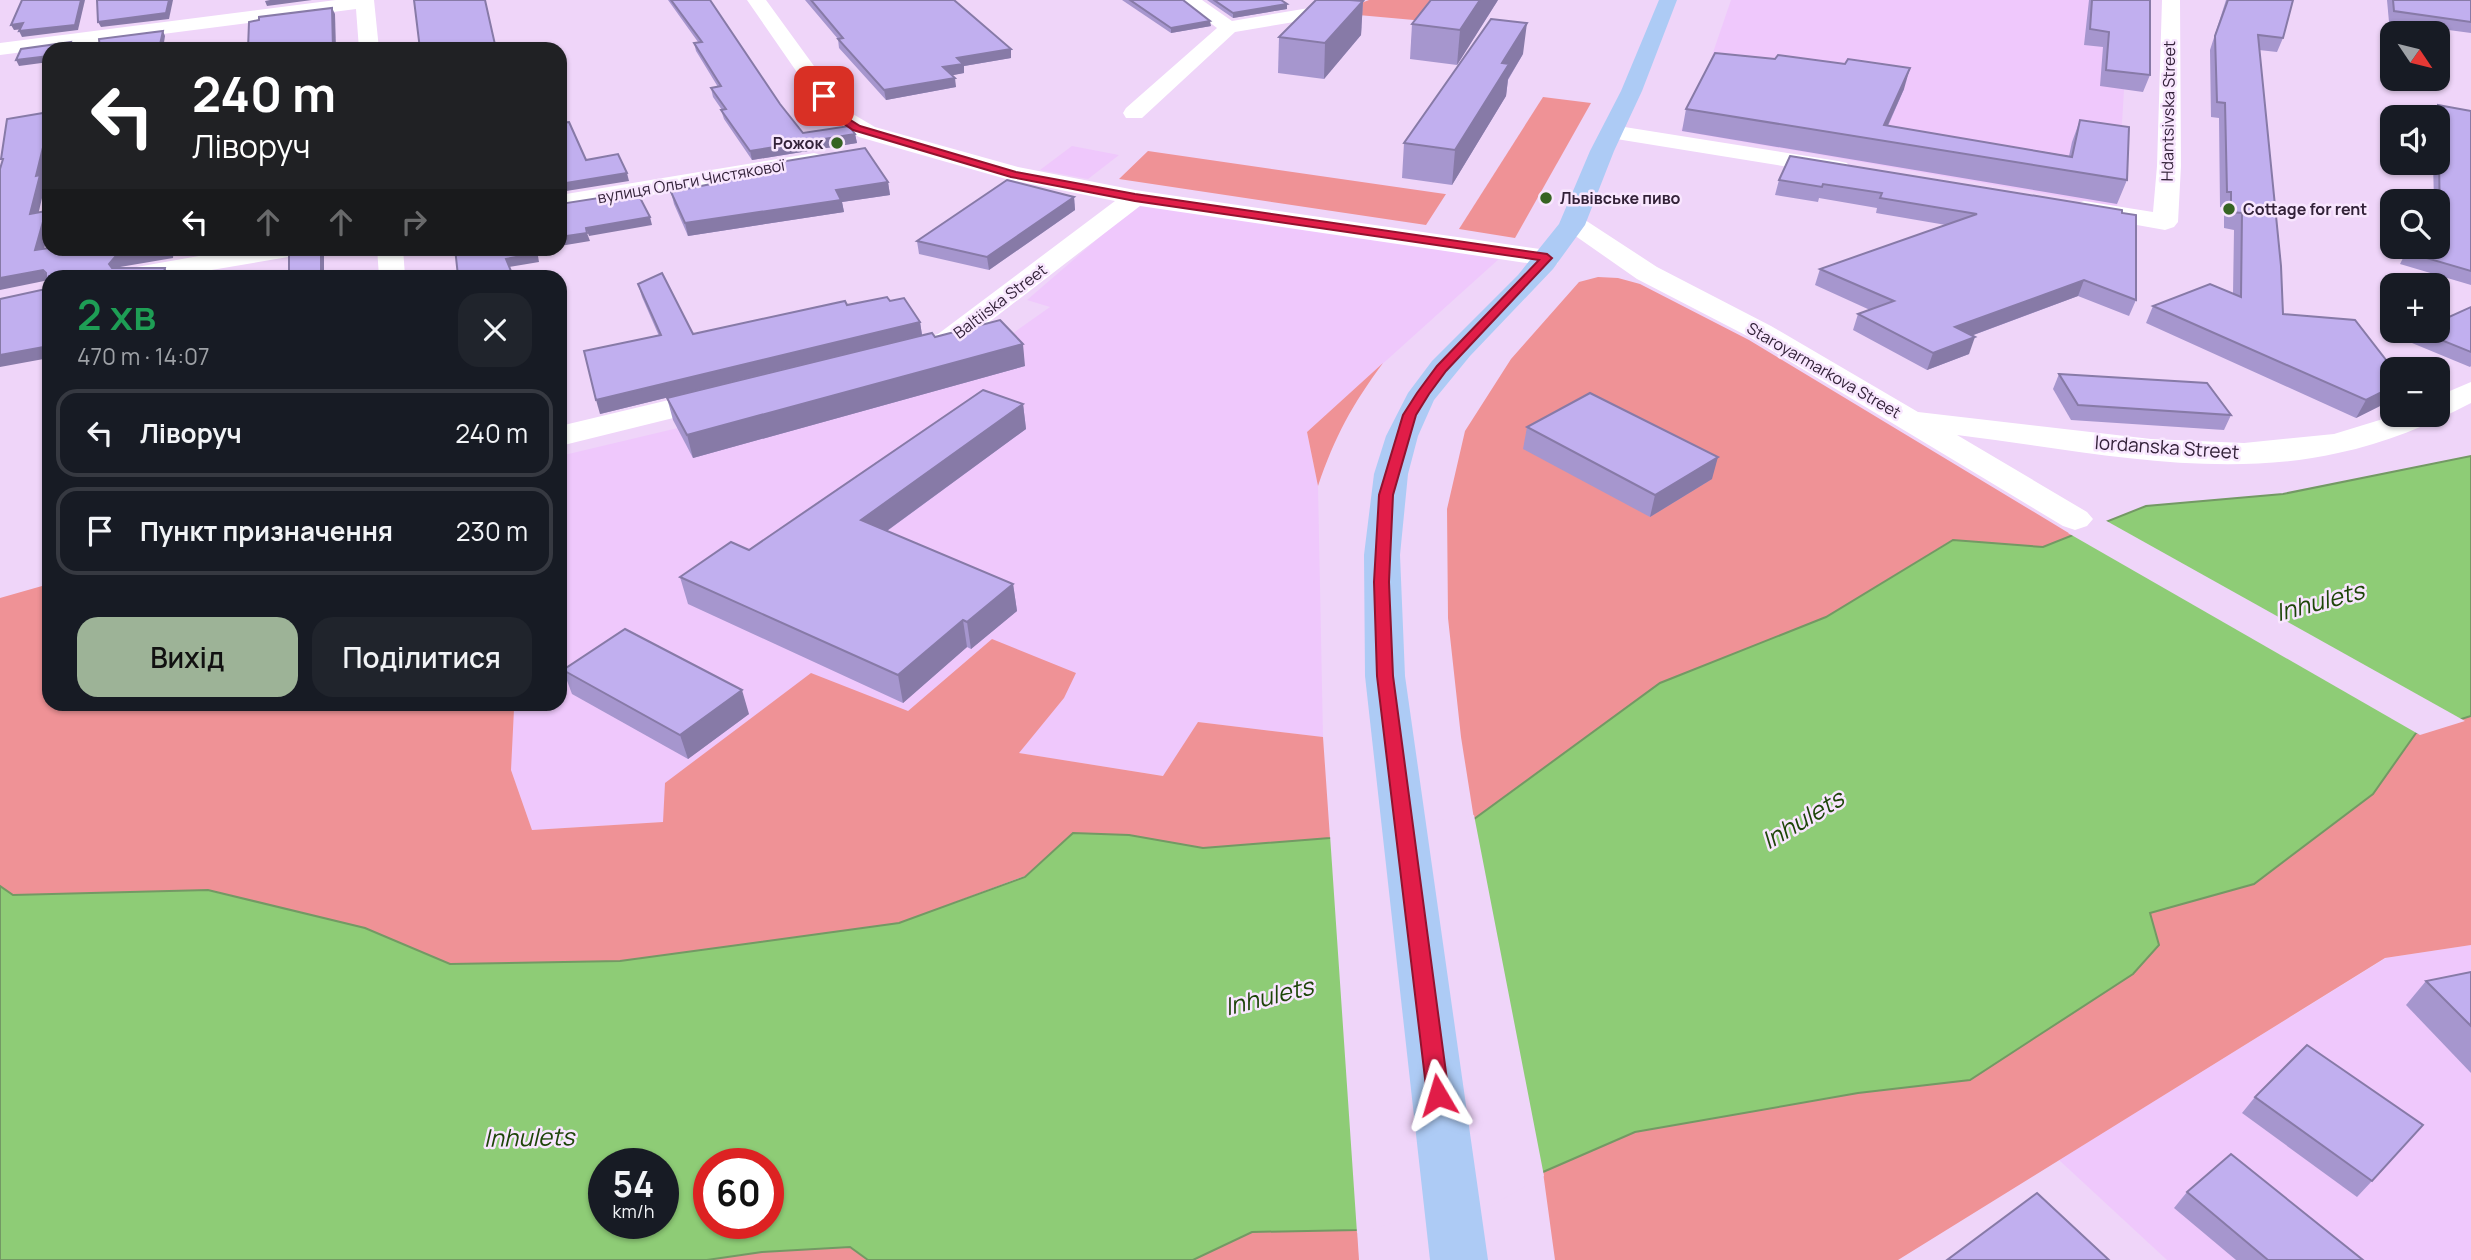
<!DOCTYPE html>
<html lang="uk">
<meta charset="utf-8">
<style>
:root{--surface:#171b24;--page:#20242c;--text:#f1f3f6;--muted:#9ea1a6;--line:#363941;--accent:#9db397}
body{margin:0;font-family:Manrope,sans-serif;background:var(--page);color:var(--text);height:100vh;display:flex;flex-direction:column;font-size:26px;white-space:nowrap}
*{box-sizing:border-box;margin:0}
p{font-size:23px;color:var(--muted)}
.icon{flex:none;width:38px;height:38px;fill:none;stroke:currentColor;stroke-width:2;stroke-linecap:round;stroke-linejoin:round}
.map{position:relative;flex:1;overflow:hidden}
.side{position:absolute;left:42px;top:270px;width:525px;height:441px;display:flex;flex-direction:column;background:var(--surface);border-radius:21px;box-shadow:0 2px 5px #0004}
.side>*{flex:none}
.hud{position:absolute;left:42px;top:42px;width:525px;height:214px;border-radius:21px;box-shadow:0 2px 5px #0004;background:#202124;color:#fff;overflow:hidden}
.needle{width:46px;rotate:125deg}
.fabs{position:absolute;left:2380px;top:21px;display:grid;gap:14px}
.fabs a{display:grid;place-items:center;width:70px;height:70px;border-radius:14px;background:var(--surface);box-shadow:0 2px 5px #0004;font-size:35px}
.speed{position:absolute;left:588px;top:1148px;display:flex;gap:14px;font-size:35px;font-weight:700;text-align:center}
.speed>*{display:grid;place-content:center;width:91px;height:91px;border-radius:50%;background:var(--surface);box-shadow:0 2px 5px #0004;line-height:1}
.speed small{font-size:18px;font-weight:400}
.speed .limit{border:10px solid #d22;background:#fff;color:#111}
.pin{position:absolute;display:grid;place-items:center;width:60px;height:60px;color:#fff;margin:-30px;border-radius:14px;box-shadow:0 4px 10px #0006}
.me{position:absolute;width:77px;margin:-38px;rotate:353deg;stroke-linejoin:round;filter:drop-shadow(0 0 5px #0008)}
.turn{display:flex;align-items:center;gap:24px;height:147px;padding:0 35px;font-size:32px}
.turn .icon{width:91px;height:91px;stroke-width:2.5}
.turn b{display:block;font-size:49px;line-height:60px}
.lanes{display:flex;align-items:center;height:66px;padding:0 35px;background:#0003;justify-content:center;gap:35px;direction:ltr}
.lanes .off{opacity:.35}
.round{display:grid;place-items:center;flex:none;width:74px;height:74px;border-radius:21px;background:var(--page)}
.summary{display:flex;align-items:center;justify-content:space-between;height:119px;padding:0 35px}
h1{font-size:42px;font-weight:600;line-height:52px;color:#1e9e55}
.cta{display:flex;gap:14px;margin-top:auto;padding:14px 35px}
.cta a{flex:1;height:80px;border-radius:21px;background:var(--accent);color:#111;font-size:28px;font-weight:600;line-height:80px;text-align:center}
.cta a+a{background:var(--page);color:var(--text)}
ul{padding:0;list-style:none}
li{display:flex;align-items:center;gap:21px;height:88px;margin:0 14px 10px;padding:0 21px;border:4px solid var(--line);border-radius:21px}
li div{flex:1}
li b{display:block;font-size:26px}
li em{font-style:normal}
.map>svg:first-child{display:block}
</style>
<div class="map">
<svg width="2471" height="1260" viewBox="0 0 2471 1260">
<rect width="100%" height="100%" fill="#efd5f9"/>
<g fill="#efc8fc">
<polygon points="1731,0 2141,0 2124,90 2117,206 1680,131 1693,111"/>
<polygon points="1072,146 1119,155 1088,179 1040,170"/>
<polygon points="1138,204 1500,258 1307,432 1318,486 1323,737 1198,722 1164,776 1018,753 1064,698 992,640 908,711 664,822 532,830 511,770 510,704 560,704 560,456 678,428 1002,341 1050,307 1027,300"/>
<polygon points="2471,945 2471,1260 2167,1260 2059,1160 2386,958"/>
</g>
<g fill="#ef9296">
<polygon points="1369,0 1439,0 1425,21 1336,13"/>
<polygon points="1543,97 1591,103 1515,238 1459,229"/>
<polygon points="1148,151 1445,194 1446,194 1426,225 1119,179"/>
<polygon points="1598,277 1618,278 1640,284 1749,340 2072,535 2043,547 1952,540 1826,617 1660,683 1474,819 1461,737 1448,618 1447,509 1465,431 1511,359 1579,282"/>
<path d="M1383 363C1352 405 1335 436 1318 486L1307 432Z"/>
<polygon points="49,584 49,704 510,704 514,709 511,770 532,830 663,822 665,783 811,673 908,711 992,639 1076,673 1064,698 1019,753 1163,776 1198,722 1323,737 1330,838 1203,848 1129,835 1073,833 1025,876 899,923 620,961 450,964 365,928 12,895 0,886 0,598"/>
<polygon points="2471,716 2471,945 2385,958 1898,1260 1555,1260 1543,1172 1635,1132 1858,1093 1970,1080 2133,974 2159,945 2150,913 2416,733"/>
<polygon points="1357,1230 1359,1260 1193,1260 1252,1232"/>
<polygon points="851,1247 868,1260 707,1260 762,1252"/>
</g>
<path fill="#8ecc76" stroke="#739964" stroke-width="2" fill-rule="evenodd" d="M2471 456V716L2416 733 2373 794 2254 884 2150 913 2159 945 2133 974 1970 1080 1858 1093 1635 1132 1543 1172 1481 1207 1417 1212 1357 1230 1252 1232 1193 1260H868L850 1247 762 1252 707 1260H0V886L13 895 208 890 365 928 450 964 620 961 899 923 1025 877 1073 833 1129 835 1203 848 1330 838 1474 819 1660 683 1826 617 1953 540 2043 547 2146 506 2283 494ZM604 1164H663V1223H604ZM709 1164H768V1223H709Z"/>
<g fill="#efd5f9">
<polygon points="2103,519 2465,721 2420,735 2068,533"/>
<polygon points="1474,815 1544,1176 1483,1210 1417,1216 1357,1233 1330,835"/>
</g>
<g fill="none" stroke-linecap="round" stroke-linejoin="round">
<g fill="#fff" fill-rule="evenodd">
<polygon points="336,0 374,0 379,49 359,49 356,9 0,55 0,43"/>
<polygon points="747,0 766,0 846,110 875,127 1018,167 1135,190 1547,250 1557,252 1560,258 1557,264 1547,266 1140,206 958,346 914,358 903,355 899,349 903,343 938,334 1115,201 1006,179 859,137 830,120"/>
<polygon points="1180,0 1202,0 1232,21 1309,8 1334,0 1362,0 1360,4 1312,19 1235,32 1142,118 1126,118 1123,113 1126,108 1217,28"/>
<polygon points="2162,0 2180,0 2181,166 2178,222 2174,227 2165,230 2075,214 2071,209 2075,204 2084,201 2153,212 2157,166"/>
<polygon points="1612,125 1838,161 1847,163 1850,168 1847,173 1838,175 1604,137 1601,132 1604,127"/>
<polygon points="814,153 822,155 826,160 822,165 560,211 560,195"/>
<path d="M1573 215 1582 218 1657 267 1771 326 1918 412 2151 439 2244 443 2334 434 2396 415H2438V396L2471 382V403C2429 425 2386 443 2338 453 2215 481 2081 450 1957 435L2087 512 2093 519 2087 526 2075 530 2063 526 1751 338 1637 279 1564 228 1560 223 1564 218Z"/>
<polygon points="244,248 307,248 303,254 294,256 176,276 117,276 121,270 131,268"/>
<polygon points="377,248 403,248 405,276 379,276"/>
<polygon points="719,388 730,390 735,397 730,404 560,446 560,426"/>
</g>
<polygon fill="#adcbf5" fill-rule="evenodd" points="1659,0 1677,0 1642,91 1614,151 1585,225 1553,269 1470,356 1434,400 1418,436 1408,474 1400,555 1405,676 1488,1260 1430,1260 1365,676 1364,555 1374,474 1386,436 1408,393 1432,361 1518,275 1559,224 1590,151 1621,91"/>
</g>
<g fill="#a696ce">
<polygon points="668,0 710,0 780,104 803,133 855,134 857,143 752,160 724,119 721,110 722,110 713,97 711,88 718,87 696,51 694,43 698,42"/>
<polygon points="805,0 954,0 1011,58 964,66 964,73 952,75 956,87 886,100 839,48 838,39"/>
<polygon points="1122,0 1183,0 1211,26 1171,33"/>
<polygon points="1207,0 1281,0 1287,4 1287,9 1233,18"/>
<polygon points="1498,0 1457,65 1410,59 1412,24"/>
<polygon points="2089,0 2150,0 2150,75 2143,92 2100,86 2103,47 2084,45"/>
<polygon points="2226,0 2293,0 2283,38 2277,52 2259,50 2283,314 2392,369 2392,400 2356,418 2146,323 2153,306 2233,294 2234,230 2224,228 2224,208 2220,207 2219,118 2211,117 2210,50"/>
<polygon points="2387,0 2471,0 2471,33 2389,22"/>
<polygon points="1363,1 1361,35 1324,79 1278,73 1279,37"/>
<polygon points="1523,54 1508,80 1506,96 1452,185 1402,178 1404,143"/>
<polygon points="1904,89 1888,126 2069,156 2072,142 2080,120 2127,180 2117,204 1682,131 1686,109"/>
<polygon points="2438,105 2471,111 2471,285 2400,264 2406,252 2438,247 2438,201 2434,201 2433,163 2438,163 2438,117 2433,117 2433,116"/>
<polygon points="1790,156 2122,213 2136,300 2129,316 2078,296 1971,336 1969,354 1927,370 1853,330 1858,314 1870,310 1815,285 1820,269 1946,225 1876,213 1877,208 1819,198 1818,202 1775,195 1779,180"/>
<polygon points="762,165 888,182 890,195 842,202 844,212 688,236 674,204 671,192 755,176 754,172 763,171"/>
<polygon points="1074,197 1075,210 989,270 919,254 917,241"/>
<polygon points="638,284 693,334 847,305 890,301 920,322 922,335 600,414 659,336 642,297"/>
<polygon points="2471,307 2471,366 2470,367 2412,343 2419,331"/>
<polygon points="935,337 1025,366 693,458 673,420 667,398"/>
<polygon points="2059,374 2231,415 2224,430 2071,420 2053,389"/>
<polygon points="1023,404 1026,429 887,531 1013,584 1017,611 971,649 967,647 903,703 688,604 680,577 749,550"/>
<polygon points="1527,427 1712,479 1650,517 1523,449"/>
<polygon points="563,670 749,714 688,759 572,694"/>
<polygon points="2471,972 2471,1073 2406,1005 2426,981"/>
<polygon points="2255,1097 2372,1181 2357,1197 2242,1113"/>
<polygon points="2187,1192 2363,1260 2236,1260 2174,1208"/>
</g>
<g fill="#877aa7">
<polygon points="81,0 85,0 78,30 22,37 19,31"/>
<polygon points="169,0 173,0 169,19 101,27 98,22"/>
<polygon points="270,0 312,0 267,6 265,1"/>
<polygon points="1480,0 1498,0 1457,65 1460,30"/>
<polygon points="1363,1 1361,35 1324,79 1325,43"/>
<polygon points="1287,4 1287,9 1233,18 1233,13"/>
<polygon points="332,8 335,14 336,49 333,49"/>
<polygon points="1210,21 1211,26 1171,33 1171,28"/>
<polygon points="23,23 25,29 14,30 11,25"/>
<polygon points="1527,23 1523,54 1508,79 1506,96 1452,185 1455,150 1502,63"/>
<polygon points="163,31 165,36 163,49 159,49"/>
<polygon points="1011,49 1011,58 964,66 964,73 944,77 943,67 957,58"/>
<polygon points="49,56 49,62 19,66 16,60"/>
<polygon points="1910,68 1904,89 1881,140 1884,125"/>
<polygon points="955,78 956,87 886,100 884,90"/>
<polygon points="49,123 49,152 42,180 45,185 36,224 30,214 36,176"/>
<polygon points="855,134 857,143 752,160 750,151"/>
<polygon points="627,173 629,181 560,192 560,184"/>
<polygon points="888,182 890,195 842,202 844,212 688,236 685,223 836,190"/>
<polygon points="1074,197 1075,210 989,270 987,257"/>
<polygon points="46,211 49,216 49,231 41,260 35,250"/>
<polygon points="650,217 652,225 589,236 586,228"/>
<polygon points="587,233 590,241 560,246 560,237"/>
<polygon points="164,248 174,248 173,258 120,267 115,275 109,264 115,257"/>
<polygon points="321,248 324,248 324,276 315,276"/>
<polygon points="536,248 547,248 537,250 539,262 509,267 506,259"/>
<polygon points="165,268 169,276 163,276"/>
<polygon points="43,270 49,280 0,290 0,278"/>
<polygon points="2084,280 2078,296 1949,344 1955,327"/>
<polygon points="920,322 922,335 600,414 596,400"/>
<polygon points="1975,337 1969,354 1927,370 1933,353"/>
<polygon points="1023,344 1025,366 693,458 687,435"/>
<polygon points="49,346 49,358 0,367 0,355"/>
<polygon points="2392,387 2392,400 2356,418 2366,400"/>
<polygon points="1023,404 1026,429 866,546 861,520"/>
<polygon points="1718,457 1712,479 1650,517 1655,495"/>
<polygon points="1013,584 1017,611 971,649 967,622"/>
<polygon points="963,620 967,647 903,703 898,675"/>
<polygon points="742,690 749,714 688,759 680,735"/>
</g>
<g fill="#c1afef" stroke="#877aa7" stroke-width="2">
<polygon points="22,0 81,0 75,25 19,31 23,23 11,25"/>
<polygon points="97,0 169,0 166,13 98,22"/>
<polygon points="414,0 485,0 496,49 420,49"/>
<polygon points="671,0 710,0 780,104 803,133 849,126 855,134 750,151 721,110 726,109 711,88 721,86 694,43 702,42"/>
<polygon points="811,0 954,0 1011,49 957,58 963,64 943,67 955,78 884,90 838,39 843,38"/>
<polygon points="1130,0 1183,0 1210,21 1171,28"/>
<polygon points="1214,0 1281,0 1287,4 1233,13"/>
<polygon points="1316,0 1350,0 1363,1 1325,43 1279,37"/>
<polygon points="1431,0 1480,0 1460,30 1412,24"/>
<polygon points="2092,0 2150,0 2150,75 2106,70 2109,32 2090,29"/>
<polygon points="2228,0 2293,0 2283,38 2258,35 2281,266 2283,314 2355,320 2393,369 2392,369 2392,387 2366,400 2153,306 2210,284 2241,297 2242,213 2231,212 2231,192 2227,192 2225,103 2217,102 2215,36"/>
<polygon points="2393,0 2471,0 2471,22 2394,11"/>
<polygon points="332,8 333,49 248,49 249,22 259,20 259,17"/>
<polygon points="1491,19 1527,23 1502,63 1509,64 1455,150 1404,143"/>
<polygon points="163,31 159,49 100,49 99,39"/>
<polygon points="71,42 69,49 49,49 49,56 16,60 21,49"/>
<polygon points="1715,53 1775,59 1778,55 1845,64 1848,59 1910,68 1884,125 2072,157 2080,120 2129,127 2127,180 1686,109"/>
<polygon points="2438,105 2471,111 2471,271 2406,252 2412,247 2438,247 2438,221 2440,219"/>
<polygon points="49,112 49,123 36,176 40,175 30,214 46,211 35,250 49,248 164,248 115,257 109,264 112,268 165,268 163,276 49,276 49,346 0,355 0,299 46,289 46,273 43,270 0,278 0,169 3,159 1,159 7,119"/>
<polygon points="569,122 586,160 618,154 627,173 560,184 560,123"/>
<polygon points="865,148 888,182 836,190 841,200 685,223 671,192 756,175 754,172 766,170 762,165"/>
<polygon points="1790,156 2122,210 2122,213 2136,215 2136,300 2084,280 1955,327 1975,337 1933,353 1858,314 1894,301 1820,269 1977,214 1880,198 1882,193 1823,184 1822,187 1779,180"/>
<polygon points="1007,180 1074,197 987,257 917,241"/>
<polygon points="637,192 650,217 586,228 587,233 560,237 560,204"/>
<polygon points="298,248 321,248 321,276 289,276 289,250"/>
<polygon points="455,248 536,248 537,253 506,259 513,276 458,276"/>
<polygon points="662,273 693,334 845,301 847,305 887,297 890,301 904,298 920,322 596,400 584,351 661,335 638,284"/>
<polygon points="2471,307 2471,352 2419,331 2438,331 2438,322"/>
<polygon points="1000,320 1023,344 687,435 667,398 932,333 935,337"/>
<polygon points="2059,374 2207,383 2231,415 2078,405"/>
<polygon points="983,390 1023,404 861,520 1013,584 967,622 963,620 898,675 680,577 731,542 749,550"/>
<polygon points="1590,393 1718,457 1655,495 1527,427"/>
<polygon points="625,629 742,690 680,735 563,670"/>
<polygon points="2471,972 2471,1026 2426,981"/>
<polygon points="2307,1045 2423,1125 2372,1181 2255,1097"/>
<polygon points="2231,1154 2363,1260 2268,1260 2187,1192"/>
<polygon points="2037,1193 2109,1260 1947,1260"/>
</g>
<polygon fill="#e11d48" stroke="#92132f" stroke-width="2" points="821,94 827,94 841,114 860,126 1016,172 1135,194 1547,254 1552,258 1446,371 1429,394 1416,415 1393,495 1389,582 1393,676 1449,1095 1446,1102 1438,1104 1430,1102 1427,1095 1377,676 1374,582 1379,495 1403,415 1417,393 1437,366 1539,260 1135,201 1011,177 853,130 834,117 820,96"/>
<g fill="#366423" stroke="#f8e6fe" stroke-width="2.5">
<circle cx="837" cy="143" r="7"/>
<circle cx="1546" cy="198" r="7"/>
<circle cx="2229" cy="209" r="7"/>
</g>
<g text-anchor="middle" stroke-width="5" stroke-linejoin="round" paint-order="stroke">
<g font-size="16" fill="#332239" stroke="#f8e6fe">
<text transform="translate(2168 111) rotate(-89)" y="6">Hdantsivska Street</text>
<text transform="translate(691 181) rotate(-10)" y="6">вулиця Ольги Чистякової</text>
<text transform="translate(1000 301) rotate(-37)" y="6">Baltiiska Street</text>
<text transform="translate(1824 370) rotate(30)" y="6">Staroyarmarkova Street</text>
</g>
<g font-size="16" font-weight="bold" fill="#332239" stroke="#f8e6fe" text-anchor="start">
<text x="823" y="149" text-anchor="end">Рожок</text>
<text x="1560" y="204">Львівське пиво</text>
<text x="2243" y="215">Cottage for rent</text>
</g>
<g font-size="19" fill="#332239" stroke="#f8e6fe">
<text transform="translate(2167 447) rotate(4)" y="7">Iordanska Street</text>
</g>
<g font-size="24" font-style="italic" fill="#1d4508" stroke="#f8e6fe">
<text transform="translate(2320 602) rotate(-15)" y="8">Inhulets</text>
<text transform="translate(1803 820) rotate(-31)" y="8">Inhulets</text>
<text transform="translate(1269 997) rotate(-14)" y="8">Inhulets</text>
<text transform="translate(529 1138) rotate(-1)" y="8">Inhulets</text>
</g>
</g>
</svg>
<div class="fabs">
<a><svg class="needle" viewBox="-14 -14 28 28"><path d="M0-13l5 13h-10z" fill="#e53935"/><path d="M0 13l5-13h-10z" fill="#9ea1a6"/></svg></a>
<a><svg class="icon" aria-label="sound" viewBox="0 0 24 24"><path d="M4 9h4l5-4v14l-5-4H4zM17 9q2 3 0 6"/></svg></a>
<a><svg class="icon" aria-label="search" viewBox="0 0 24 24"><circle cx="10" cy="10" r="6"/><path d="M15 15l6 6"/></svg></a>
<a>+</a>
<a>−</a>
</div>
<div class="speed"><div>54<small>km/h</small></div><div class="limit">60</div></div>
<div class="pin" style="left:824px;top:96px;background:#d93025"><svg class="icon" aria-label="arrive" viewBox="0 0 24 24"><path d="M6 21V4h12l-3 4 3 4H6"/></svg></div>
<svg class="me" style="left:1438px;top:1095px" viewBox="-20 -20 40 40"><path d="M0-17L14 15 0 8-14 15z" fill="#e11d48" stroke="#fff" stroke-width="4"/></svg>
<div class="hud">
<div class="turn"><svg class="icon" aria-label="left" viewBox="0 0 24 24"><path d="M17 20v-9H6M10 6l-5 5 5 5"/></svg><div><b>240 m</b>Ліворуч</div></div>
<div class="lanes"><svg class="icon" aria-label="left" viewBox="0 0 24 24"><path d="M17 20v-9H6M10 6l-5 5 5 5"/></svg><svg class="icon off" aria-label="ahead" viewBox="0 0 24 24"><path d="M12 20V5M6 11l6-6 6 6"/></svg><svg class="icon off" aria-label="ahead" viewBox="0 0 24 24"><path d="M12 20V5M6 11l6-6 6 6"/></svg><svg class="icon off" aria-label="right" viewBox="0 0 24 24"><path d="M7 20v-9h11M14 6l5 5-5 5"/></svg></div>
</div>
<section class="side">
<div class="summary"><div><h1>2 хв</h1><p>470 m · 14:07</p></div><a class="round"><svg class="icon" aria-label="close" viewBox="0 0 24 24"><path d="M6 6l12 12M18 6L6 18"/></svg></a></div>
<ul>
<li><svg class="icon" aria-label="left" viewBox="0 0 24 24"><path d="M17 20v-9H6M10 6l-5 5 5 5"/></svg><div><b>Ліворуч</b></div><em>240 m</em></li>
<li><svg class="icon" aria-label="arrive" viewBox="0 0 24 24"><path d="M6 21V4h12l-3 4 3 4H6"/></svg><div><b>Пункт призначення</b></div><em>230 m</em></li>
</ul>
<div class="cta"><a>Вихід</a><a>Поділитися</a></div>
</section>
</div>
